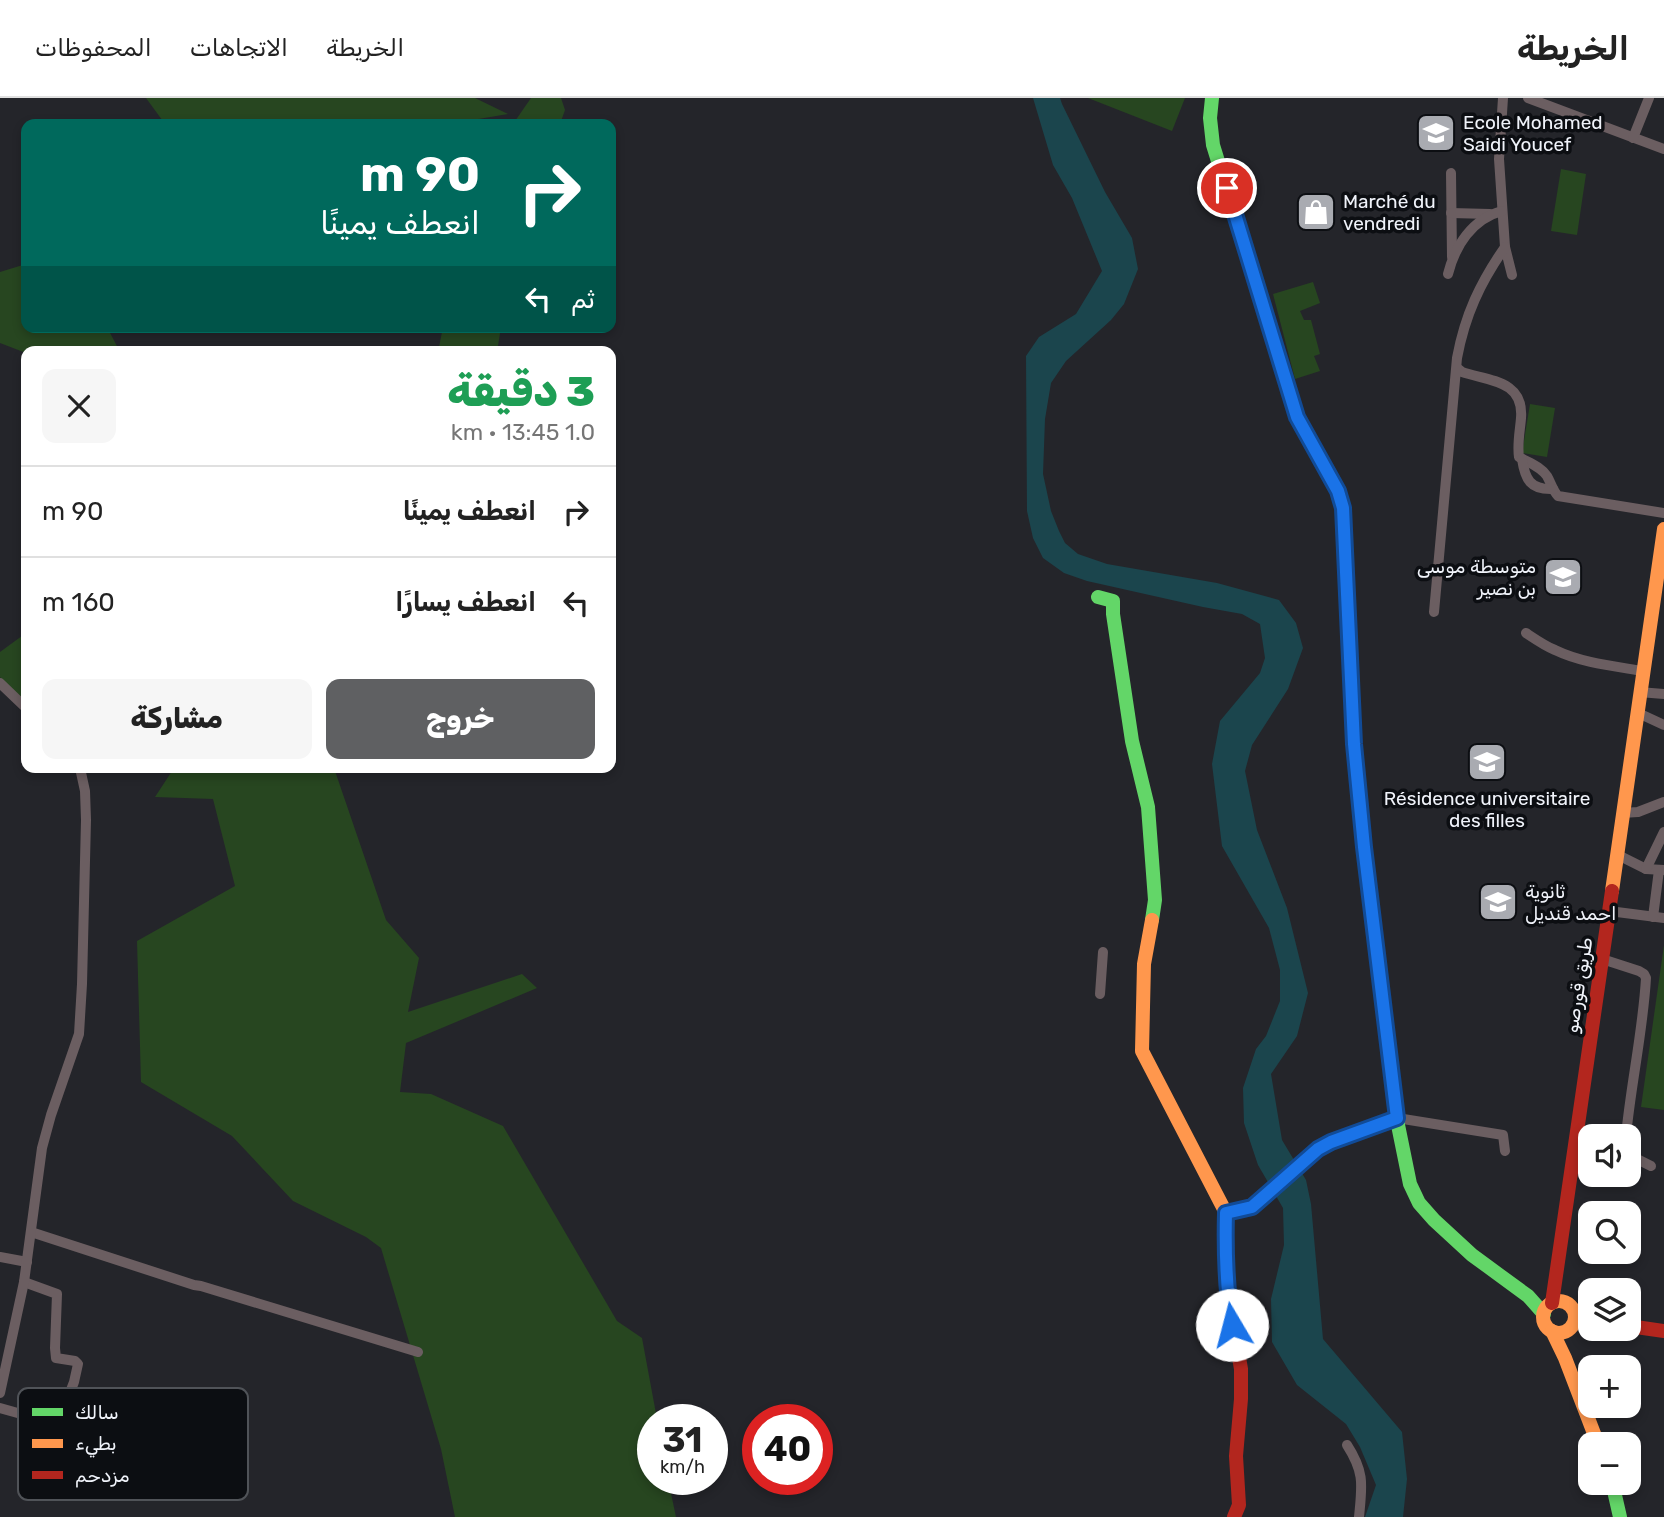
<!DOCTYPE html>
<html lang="ar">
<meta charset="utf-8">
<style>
:root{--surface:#fff;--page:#f6f6f6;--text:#222;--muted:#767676;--line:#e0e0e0;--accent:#5f6062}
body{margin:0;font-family:Rubik,"Noto Naskh Arabic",sans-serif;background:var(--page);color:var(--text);direction:rtl;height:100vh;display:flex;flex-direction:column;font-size:26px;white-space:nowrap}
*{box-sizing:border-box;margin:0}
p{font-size:23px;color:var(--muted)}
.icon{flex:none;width:38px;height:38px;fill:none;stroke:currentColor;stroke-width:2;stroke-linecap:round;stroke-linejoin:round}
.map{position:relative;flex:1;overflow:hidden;direction:ltr}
.panel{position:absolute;left:21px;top:248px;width:595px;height:427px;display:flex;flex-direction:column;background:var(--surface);border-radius:14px;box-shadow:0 4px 10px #0003;direction:rtl}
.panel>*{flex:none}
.top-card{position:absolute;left:21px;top:21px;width:595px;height:214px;border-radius:14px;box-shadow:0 4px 10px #0003;direction:rtl;background:#00695c;color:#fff;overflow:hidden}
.buttons{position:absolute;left:1578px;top:1026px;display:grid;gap:14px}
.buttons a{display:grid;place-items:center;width:63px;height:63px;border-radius:14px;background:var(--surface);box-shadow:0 4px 10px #0003;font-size:35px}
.speed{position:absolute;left:637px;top:1306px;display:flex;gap:14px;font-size:35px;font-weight:700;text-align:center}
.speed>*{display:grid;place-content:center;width:91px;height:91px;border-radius:50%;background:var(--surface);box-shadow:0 4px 10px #0003;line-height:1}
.speed small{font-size:18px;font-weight:400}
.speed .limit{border:10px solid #d22;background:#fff;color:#111}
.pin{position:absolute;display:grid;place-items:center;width:60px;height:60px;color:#fff;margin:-30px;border:4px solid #fff;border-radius:50%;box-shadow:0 2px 7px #0007}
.me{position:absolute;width:77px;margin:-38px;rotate:352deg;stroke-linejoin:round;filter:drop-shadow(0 0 5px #0008)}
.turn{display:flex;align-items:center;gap:24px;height:147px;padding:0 21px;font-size:32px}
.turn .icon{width:91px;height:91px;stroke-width:2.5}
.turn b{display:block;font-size:49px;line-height:60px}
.then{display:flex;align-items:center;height:66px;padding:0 21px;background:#0003;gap:14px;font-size:26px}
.round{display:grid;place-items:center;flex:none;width:74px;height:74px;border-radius:14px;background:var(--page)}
.head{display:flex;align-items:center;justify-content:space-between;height:119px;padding:0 21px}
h1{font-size:42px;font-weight:800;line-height:52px;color:#1e9e55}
.cta{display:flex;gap:14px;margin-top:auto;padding:14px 21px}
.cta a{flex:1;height:80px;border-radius:14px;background:var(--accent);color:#fff;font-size:28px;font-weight:800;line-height:80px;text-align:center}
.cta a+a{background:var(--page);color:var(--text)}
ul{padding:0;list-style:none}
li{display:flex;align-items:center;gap:21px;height:91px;padding:0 21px;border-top:2px solid var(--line)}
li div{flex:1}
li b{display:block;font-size:26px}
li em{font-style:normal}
header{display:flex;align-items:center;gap:42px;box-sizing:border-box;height:98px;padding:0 35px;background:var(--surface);border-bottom:2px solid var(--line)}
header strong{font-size:33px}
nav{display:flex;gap:38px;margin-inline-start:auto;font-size:24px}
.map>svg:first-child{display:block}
</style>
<header>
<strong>الخريطة</strong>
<nav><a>الخريطة</a><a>الاتجاهات</a><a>المحفوظات</a></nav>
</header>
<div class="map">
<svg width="1664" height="1419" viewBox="0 0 1664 1419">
<rect width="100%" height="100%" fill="#24252a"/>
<g fill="#274620">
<polygon points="146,0 475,0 508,16 449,26 165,26"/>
<polygon points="531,0 561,0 565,12 560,26 513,26"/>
<polygon points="1088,0 1185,0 1172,33"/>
<polygon points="1561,71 1586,76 1577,137 1551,133"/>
<polygon points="26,166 26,229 107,229 120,254 26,254 26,255 0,245 0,174"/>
<polygon points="1313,184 1320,205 1300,213 1304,222 1311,222 1320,256 1314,258 1320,273 1295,281 1273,196"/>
<polygon points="443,229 501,229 497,254 438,254"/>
<polygon points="1530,306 1555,310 1547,359 1522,355"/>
<polygon points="26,535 26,601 20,603 0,579 0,554"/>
<polygon points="174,670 334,670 386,822 419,860 408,914 522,876 537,890 406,945 400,994 431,996 503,1028 617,1223 642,1240 657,1321 653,1321 653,1381 668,1381 676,1419 455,1419 441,1351 381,1150 366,1139 293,1103 232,1038 141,984 137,843 235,788 213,701 155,699"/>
<polygon points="1664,847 1664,1012 1641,1009"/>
</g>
<polygon fill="#1b454d" points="1033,0 1060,0 1062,6 1105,94 1132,140 1138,171 1124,206 1111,222 1066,263 1051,285 1045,321 1043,376 1051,413 1059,433 1065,445 1078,456 1107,466 1217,485 1279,502 1296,525 1303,550 1288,591 1252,647 1245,673 1257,732 1287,810 1308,895 1297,938 1271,976 1282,1042 1306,1082 1311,1106 1323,1241 1402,1334 1407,1381 1403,1419 1365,1419 1376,1387 1360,1349 1346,1326 1297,1287 1272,1244 1271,1201 1284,1147 1283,1110 1258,1067 1244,1025 1243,990 1256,951 1266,938 1280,903 1280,872 1269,830 1222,748 1212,666 1220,623 1260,575 1265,560 1260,526 1242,516 1203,509 1087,483 1064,475 1043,460 1033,440 1027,413 1026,258 1039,239 1076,216 1102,173 1072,100 1053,67"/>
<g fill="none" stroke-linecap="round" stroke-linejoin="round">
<g stroke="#6b5e61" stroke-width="10">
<polyline points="1503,0 1499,61 1505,149 1512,177"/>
<polyline points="1528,0 1664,51"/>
<polyline points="1633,40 1649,0"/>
<polyline points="1451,75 1452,159"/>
<polyline points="1451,115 1490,116"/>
<path d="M1448 176C1455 148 1472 121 1502 113"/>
<path d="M1457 270 1462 274C1489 283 1524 282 1521 320 1520 333 1517 346 1519 359 1529 365 1540 368 1547 378 1551 385 1553 393 1558 398L1664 415"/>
<path d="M1522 361C1525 381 1530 392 1553 391"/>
<path d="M1434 514 1457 260C1465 217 1480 185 1505 149"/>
<path d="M1526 535C1535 541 1545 548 1555 552 1582 565 1613 568 1643 573"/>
<polyline points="0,585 26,610"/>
<polyline points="1639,594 1664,596"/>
<polyline points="1636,614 1664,627"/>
<polyline points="1622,715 1638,714 1664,704"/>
<polyline points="1616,756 1646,771 1664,772"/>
<polyline points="1646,771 1664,734"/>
<polyline points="1609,813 1664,820"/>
<polyline points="1653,819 1659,772"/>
<path d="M1602 861 1639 873 1644 876 1646 880C1643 933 1631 985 1626 1038"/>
<polyline points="1100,896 1103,854"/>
<polyline points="1629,1057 1651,1068"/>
<polyline points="1226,1115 1252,1109 1318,1051 1331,1044 1397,1020 1503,1037 1505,1053"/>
<polyline points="31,1134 194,1187 201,1188 418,1254"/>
<polyline points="0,1159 27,1164"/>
<polyline points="24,1184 57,1196 55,1250 56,1260 75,1263 78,1266 74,1284 56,1331"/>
<polyline points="0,1295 24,1184 42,1050 51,1017 79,936 82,886 86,722 85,693 80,670"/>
<polyline points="0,1310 32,1319 56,1331 126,1352"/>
<path d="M1347 1347C1365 1375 1362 1387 1359 1419"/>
</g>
<g stroke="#63d668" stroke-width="14">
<polyline points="1212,0 1210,20 1213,47 1297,319 1338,393 1344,409 1348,495"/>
<polyline points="1098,499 1113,503 1113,516 1132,643 1148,709 1155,802 1152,822"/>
<polyline points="1381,885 1398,1027 1410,1086 1419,1105 1434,1122 1472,1157 1528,1198 1544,1216"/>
<polyline points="1612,1384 1620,1419"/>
</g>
<g stroke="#ff974d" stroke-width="14">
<polyline points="1348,495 1354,646 1364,749 1381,885"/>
<polyline points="1612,793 1664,431"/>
<polyline points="1152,822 1144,866 1142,953 1226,1115 1225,1158 1227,1191 1232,1219"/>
<circle cx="1559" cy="1219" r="16"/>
<polyline points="1552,1233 1565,1260 1598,1346"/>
</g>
<g stroke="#b3261e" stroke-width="14">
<polyline points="1552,1205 1612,793"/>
<polyline points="1232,1219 1241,1271 1241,1301 1236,1358 1239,1407 1234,1419"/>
<polyline points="1629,1228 1664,1233"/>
</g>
</g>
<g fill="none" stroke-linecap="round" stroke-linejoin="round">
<g stroke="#114b97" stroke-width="18">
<path id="route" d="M1227 90 1297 319 1338 393 1343 410 1354 646 1364 749 1397 1020 1331 1044 1318 1051 1252 1109 1226 1115C1225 1153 1226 1189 1232 1227"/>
</g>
<use href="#route" stroke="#1a73e8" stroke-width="12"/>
</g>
<defs>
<g id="school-square" transform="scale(2.0125)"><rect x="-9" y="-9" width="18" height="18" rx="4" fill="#a9abb1" stroke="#0c0e12"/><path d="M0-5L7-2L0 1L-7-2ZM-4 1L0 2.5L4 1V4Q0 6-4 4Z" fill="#fff"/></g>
<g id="shop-square" transform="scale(2.0125)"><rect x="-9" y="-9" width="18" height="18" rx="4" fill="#a9abb1" stroke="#0c0e12"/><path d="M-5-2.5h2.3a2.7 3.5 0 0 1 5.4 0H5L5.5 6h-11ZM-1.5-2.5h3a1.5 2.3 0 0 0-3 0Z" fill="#fff"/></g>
<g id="university-square" transform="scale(2.0125)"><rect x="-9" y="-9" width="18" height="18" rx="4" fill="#a9abb1" stroke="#0c0e12"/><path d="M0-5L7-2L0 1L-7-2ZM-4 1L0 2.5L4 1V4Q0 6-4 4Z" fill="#fff"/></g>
</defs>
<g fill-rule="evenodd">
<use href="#school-square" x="1436" y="35"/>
<use href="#shop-square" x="1316" y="114"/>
<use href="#school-square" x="1563" y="479"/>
<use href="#university-square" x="1487" y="664"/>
<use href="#school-square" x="1498" y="804"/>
</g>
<g text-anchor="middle" stroke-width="7" stroke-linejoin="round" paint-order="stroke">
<g font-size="19" fill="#f0f3fa" stroke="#0c0e12" text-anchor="start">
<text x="1463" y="31">Ecole Mohamed<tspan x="1463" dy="22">Saidi Youcef</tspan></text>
<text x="1343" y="110">Marché du<tspan x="1343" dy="22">vendredi</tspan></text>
<text x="1536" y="475" text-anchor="end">متوسطة موسى<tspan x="1536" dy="22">بن نصير</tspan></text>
<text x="1487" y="707" text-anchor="middle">Résidence universitaire<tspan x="1487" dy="22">des filles</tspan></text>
<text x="1525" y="800">ثانوية<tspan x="1525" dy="22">احمد قنديل</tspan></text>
</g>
<g font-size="19" fill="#f0f3fa" stroke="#0c0e12">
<text transform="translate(1578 887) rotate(-81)" y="7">طريق قورصو</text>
</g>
</g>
<rect x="18" y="1290" width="230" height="112" rx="10" fill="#0c0e12" stroke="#505358" stroke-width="2"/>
<rect x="32" y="1310" width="31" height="8" fill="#63d668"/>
<rect x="32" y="1341" width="31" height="9" fill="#ff974d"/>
<rect x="32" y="1373" width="31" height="8" fill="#b3261e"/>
<g font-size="19" fill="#f0f3fa">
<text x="75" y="1321">سالك</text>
<text x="75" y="1352">بطيء</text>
<text x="75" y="1384">مزدحم</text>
</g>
</svg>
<div class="buttons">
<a><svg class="icon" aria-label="sound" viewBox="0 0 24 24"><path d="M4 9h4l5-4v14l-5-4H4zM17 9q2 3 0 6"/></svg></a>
<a><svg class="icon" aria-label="search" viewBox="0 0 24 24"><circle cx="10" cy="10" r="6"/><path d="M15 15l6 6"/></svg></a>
<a><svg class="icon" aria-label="layers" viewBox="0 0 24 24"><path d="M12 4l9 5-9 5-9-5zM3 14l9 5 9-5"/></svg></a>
<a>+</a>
<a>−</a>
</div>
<div class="speed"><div>31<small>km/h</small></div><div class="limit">40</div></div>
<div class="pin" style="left:1227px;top:90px;background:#d93025"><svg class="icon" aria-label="arrive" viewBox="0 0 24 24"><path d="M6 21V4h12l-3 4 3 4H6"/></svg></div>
<svg class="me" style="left:1232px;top:1227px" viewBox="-20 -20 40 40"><circle r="19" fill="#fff"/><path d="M0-13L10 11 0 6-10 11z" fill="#1a73e8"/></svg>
<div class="top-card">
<div class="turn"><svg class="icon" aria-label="right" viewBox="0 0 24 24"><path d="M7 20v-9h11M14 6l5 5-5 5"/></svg><div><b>90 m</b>انعطف يمينًا</div></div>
<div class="then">ثم<svg class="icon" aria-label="left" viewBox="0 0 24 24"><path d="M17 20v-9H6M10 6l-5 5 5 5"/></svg></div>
</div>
<section class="panel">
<div class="head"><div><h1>3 دقيقة</h1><p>1.0 km · 13:45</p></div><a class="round"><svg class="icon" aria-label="close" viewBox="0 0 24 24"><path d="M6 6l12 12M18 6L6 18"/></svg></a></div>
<ul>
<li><svg class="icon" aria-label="right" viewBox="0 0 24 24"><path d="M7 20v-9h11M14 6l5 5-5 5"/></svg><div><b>انعطف يمينًا</b></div><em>90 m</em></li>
<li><svg class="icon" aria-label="left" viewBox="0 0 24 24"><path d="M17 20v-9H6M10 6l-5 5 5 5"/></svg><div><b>انعطف يسارًا</b></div><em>160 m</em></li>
</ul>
<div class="cta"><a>خروج</a><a>مشاركة</a></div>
</section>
</div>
